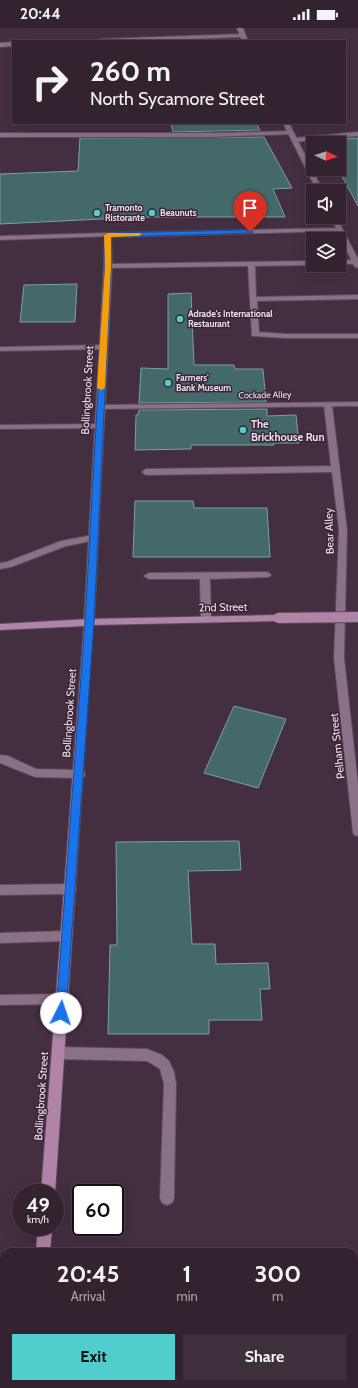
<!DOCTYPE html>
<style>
:root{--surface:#332330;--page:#3e2f3c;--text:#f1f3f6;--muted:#a9a4ab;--line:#4e404c;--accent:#52cdcd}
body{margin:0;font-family:Cabin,sans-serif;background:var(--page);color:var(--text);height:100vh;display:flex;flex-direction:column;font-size:15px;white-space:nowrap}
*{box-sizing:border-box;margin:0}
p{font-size:13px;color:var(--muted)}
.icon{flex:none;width:22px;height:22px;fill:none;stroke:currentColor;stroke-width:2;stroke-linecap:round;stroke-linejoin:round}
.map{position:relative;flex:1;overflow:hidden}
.sheet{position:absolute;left:0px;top:1220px;width:358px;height:140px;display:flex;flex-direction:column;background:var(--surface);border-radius:12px 12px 0 0;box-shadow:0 4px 16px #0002,0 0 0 1px var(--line)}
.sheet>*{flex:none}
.hud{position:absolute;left:12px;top:12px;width:334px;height:84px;border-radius:0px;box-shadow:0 4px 16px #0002,0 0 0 1px var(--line);background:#332330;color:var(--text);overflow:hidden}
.needle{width:26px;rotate:94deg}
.controls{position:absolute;left:306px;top:108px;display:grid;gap:8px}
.controls a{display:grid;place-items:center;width:40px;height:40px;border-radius:0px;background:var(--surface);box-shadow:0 4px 16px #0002,0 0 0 1px var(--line);font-size:20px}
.speed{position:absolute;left:12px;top:1156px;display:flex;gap:8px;font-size:20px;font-weight:700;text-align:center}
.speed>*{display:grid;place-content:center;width:52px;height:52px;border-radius:50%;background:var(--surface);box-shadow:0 4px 16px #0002,0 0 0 1px var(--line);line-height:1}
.speed small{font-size:10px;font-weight:400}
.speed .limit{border:2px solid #111;border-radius:6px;background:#fff;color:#111}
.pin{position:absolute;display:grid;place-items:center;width:34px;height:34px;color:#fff;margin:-41px -17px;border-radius:50% 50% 50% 0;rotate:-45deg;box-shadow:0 0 4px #0007}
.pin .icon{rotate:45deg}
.me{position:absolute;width:44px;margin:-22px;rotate:4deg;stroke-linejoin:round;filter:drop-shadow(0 0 3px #0008)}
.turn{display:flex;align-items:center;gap:14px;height:84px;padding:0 12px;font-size:18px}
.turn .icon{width:52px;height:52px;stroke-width:2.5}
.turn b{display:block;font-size:28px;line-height:34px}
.eta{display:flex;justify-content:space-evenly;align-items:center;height:68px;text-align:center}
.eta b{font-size:24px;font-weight:700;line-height:28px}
.cta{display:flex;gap:8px;margin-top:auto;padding:8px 12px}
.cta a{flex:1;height:46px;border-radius:0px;background:var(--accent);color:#111;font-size:16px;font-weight:700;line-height:46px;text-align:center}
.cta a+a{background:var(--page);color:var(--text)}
.status{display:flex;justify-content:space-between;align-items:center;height:28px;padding:0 20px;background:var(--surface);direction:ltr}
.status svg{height:11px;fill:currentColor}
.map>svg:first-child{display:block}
</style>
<div class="status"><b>20:44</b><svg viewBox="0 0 49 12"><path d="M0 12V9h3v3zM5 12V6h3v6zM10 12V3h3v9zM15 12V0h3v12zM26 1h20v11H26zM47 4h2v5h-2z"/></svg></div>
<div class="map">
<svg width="358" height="1360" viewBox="0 0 358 1360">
<rect width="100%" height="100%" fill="#442f40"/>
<g fill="#446969" stroke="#7aa1a1">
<polygon points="171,95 256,95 260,102 173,104"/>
<polygon points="264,109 292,160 273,161 285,189 142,189 0,196 0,146 78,143 80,110"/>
<polygon points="358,110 358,178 338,141 339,115 325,115 324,113"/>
<polygon points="77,256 75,294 20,294 24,257"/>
<polygon points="191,265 194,337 234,337 235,341 263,341 266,374 139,375 141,340 168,341 168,266"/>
<polygon points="267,381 267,388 296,387 299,415 274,415 274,417 191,417 191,421 135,422 136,387 138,387 139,382"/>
<polygon points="135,473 193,473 194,480 267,480 270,529 133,529"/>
<polygon points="234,678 286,691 258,760 204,745"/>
<polygon points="239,813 241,842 188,843 192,916 215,916 216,936 268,935 270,961 260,961 262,992 209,992 209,1006 108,1006 110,917 117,917 116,814"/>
</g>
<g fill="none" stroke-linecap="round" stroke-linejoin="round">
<g stroke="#5d4b5a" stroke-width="2">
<g id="service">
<polygon points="244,6 245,7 242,9 139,13 97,13 100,11"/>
<polygon points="13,14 13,18 0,19 0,15"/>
<polygon points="358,104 358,108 294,114 291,112 294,110"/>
<rect x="339" y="232" width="19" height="4"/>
<polygon points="313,233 313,237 255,238 256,269 358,267 358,271 257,273 259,304 286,306 358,306 358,310 286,310 252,308 248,238 108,240 104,238 108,236"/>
<polygon points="103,317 107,319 106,321 0,323 0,319"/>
<polygon points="325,375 328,375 332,377 347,502 344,630 339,633 334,630 339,502 332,444 146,447 142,444 146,441 331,438 324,377"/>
<polygon points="99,396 103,398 102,400 0,401 0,397"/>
<polygon points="93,507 97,510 96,512 66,518 11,539 0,541 0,535 7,534 61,513"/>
<polygon points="266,544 269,545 271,547 269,549 210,551 211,591 206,594 201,591 200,551 149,551 144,548 149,545"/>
<polygon points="0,727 8,728 36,741 80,742 84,743 85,746 84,749 80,750 35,749 0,735"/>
<polygon points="70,856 74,858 76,861 74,864 70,866 0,867 0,857"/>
<polygon points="66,903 70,905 72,908 70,911 66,913 0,915 0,905"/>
<polygon points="62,966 66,967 68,971 66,975 62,976 0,977 0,967"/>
<polygon points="58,1019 147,1021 162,1027 169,1033 174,1044 176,1056 174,1170 172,1175 167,1177 162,1175 160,1170 164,1056 160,1041 147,1033 58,1031 54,1029 52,1025 54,1021"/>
</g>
</g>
<g stroke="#5d4b5a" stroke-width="2">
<g id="minor">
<polygon points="291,103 293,104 293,106 211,109 0,109 0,105 211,105"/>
<polygon points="338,201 343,202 358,231 358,240 354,238 337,202"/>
<polygon points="358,374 358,378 100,381 96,379 100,377"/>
<polygon points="339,627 344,630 358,756 358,808 354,807 353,804 334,630"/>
<rect x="354" y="1255" width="4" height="14"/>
<rect x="0" y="1258" width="4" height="14"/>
</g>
</g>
<g stroke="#5d4b5a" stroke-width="2">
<polygon id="tertiary" points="108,205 111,207 110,208 0,212 0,208"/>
</g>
<g stroke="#5d4b5a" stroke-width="2">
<g id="secondary">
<polygon points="237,0 243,0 248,13 242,13"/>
<polygon points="283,95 289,95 323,163 317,163"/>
<polygon points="330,189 336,189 343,202 342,203 111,209 112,238 94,594 92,596 86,596 84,594 104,238 105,207 108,205 336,200"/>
</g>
</g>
<g stroke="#5d4b5a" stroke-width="2">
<g id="primary">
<polygon points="278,587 283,590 278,593 93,597 55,1165 41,1165 84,598 0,602 0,596 89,591"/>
<polygon points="38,1199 52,1199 50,1224 36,1224"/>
<rect x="27" y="1356" width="14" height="4"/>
</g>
</g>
<use href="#service" fill="#8a7185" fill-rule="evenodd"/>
<use href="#minor" fill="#8a7185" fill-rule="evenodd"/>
<use href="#tertiary" fill="#8a7185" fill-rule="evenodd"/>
<use href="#secondary" fill="#8a7185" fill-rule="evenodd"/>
<use href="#primary" fill="#b084a7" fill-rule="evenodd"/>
<g stroke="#5d4b5a" stroke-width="12" stroke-linecap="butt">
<polyline id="primary-bridge" points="278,590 358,589"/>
</g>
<use href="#primary-bridge" stroke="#b084a7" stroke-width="10"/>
</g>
<polygon fill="#1a73e8" stroke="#114b97" points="250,202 253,204 252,205 111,209 111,238 94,594 66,985 65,988 61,990 57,988 56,985 85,594 105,238 104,207 108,205"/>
<polygon fill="#f59e0b" points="108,205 139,205 142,206 139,208 111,209 111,238 105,360 101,362 97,360 105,238 104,207"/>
<g fill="#52cdcd" stroke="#3a2536" stroke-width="1.5">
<circle cx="97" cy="185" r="4"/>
<circle cx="152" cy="185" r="4"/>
<circle cx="180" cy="291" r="4"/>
<circle cx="168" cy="355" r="4"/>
<circle cx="243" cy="402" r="4"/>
</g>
<g text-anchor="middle" stroke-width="3" stroke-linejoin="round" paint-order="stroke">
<g font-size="9" font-weight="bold" fill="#efe1ec" stroke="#3a2536" text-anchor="start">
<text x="105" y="183">Tramonto<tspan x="105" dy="10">Ristorante</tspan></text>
<text x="160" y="188">Beaunuts</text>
<text x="188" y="289">Adrade's International<tspan x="188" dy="10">Restaurant</tspan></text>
<text x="176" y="353">Farmers'<tspan x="176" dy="10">Bank Museum</tspan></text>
</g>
<g font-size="9" fill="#efe1ec" stroke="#3a2536">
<text transform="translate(265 367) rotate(-1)" y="3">Cockade Alley</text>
</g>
<g font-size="11" fill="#efe1ec" stroke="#3a2536">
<text transform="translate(87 362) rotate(-87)" y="4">Bollingbrook Street</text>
<text transform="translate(329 503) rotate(-92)" y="4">Bear Alley</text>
<text transform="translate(223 579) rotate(-1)" y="4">2nd Street</text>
<text transform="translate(69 685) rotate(-86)" y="4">Bollingbrook Street</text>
<text transform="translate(337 718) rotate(-96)" y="4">Pelham Street</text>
<text transform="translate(41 1068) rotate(-86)" y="4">Bollingbrook Street</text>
</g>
<g font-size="11" font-weight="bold" fill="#efe1ec" stroke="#3a2536" text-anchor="start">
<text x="251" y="400">The<tspan x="251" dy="13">Brickhouse Run</tspan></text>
</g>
</g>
</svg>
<div class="controls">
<a><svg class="needle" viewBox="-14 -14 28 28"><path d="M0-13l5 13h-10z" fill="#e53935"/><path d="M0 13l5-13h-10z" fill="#a9a4ab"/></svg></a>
<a><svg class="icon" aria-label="sound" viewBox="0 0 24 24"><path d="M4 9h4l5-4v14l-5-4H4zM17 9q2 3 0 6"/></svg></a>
<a><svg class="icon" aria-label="layers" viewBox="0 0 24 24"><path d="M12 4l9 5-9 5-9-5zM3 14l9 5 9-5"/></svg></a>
</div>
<div class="speed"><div>49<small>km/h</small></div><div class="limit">60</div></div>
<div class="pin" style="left:250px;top:204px;background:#d93025"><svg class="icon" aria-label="arrive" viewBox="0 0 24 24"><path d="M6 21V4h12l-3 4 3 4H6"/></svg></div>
<svg class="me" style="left:61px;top:985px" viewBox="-20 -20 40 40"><circle r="19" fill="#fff"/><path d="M0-13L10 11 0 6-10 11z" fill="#1a73e8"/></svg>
<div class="hud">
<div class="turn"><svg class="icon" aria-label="right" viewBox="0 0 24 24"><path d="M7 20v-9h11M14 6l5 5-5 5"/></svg><div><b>260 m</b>North Sycamore Street</div></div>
</div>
<section class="sheet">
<div class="eta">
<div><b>20:45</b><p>Arrival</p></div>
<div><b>1</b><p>min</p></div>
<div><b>300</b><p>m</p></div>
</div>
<div class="cta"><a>Exit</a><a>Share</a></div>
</section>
</div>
